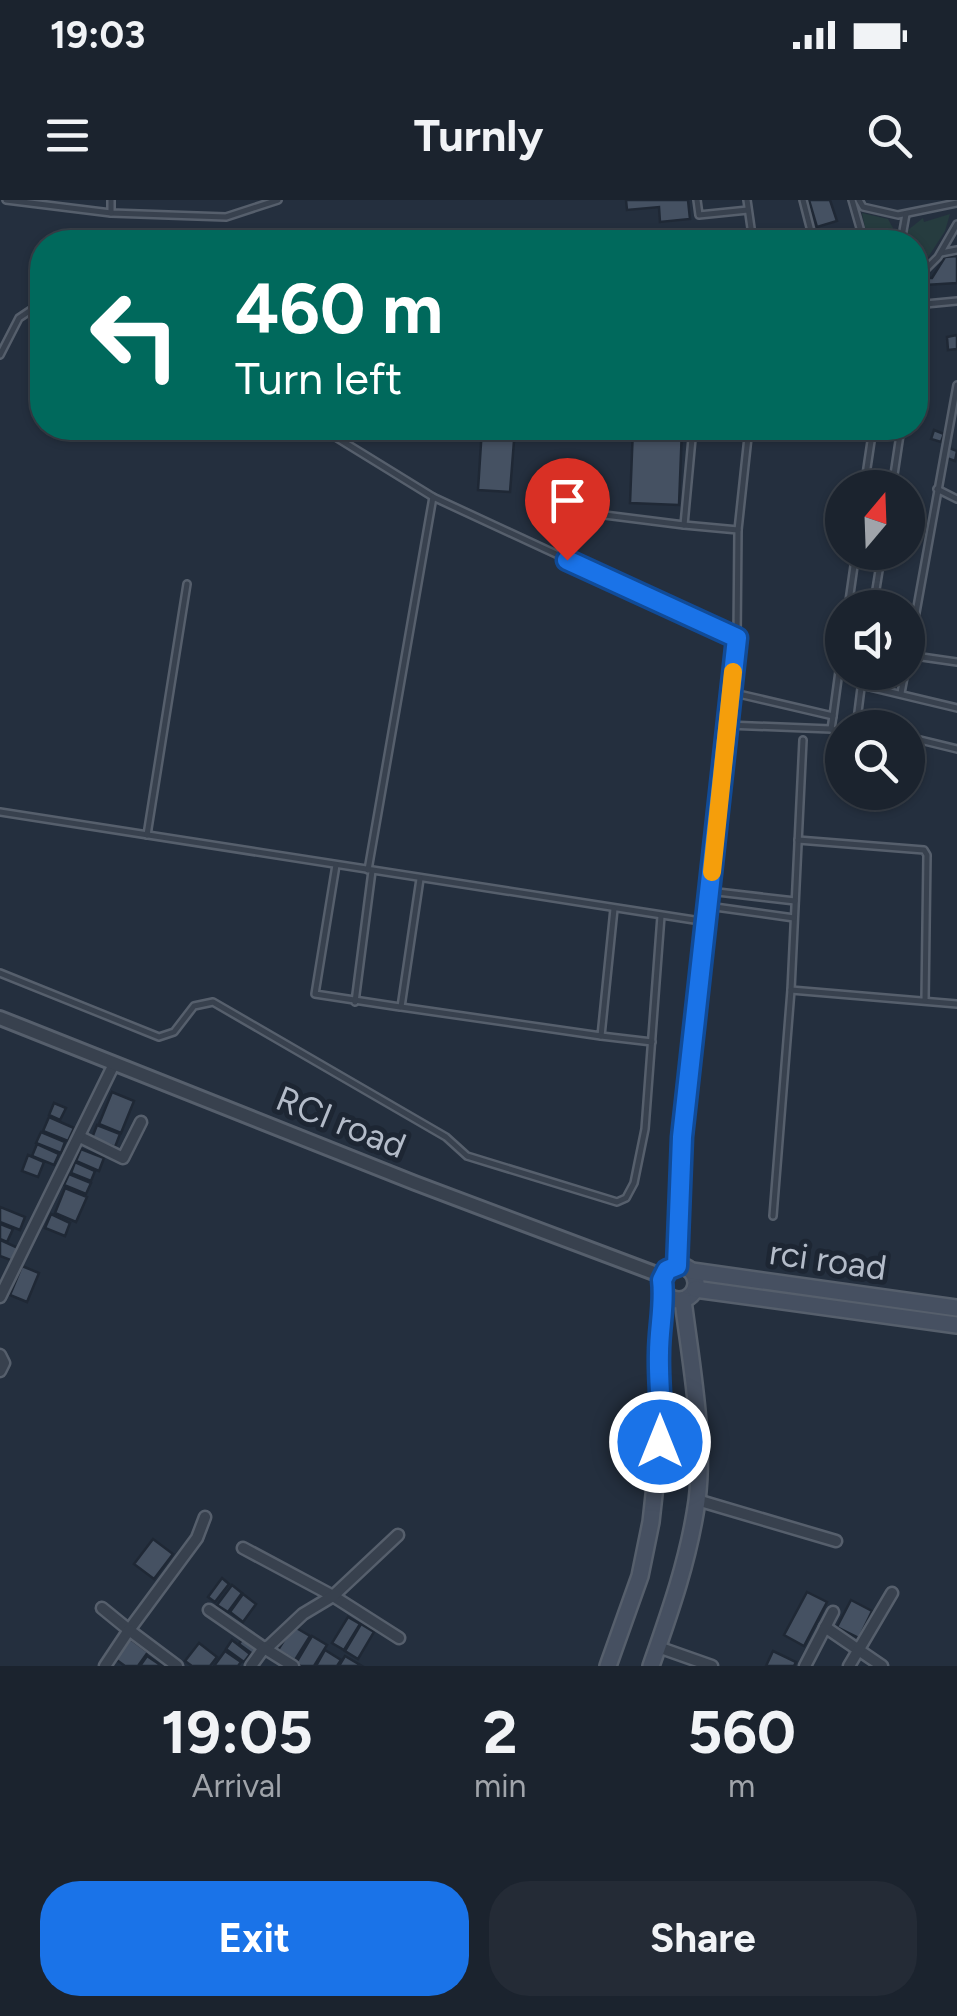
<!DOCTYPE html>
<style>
:root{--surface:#1b232e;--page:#242b36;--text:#f1f3f6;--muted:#a0a4aa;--line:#39404a;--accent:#1a73e8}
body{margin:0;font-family:Figtree,sans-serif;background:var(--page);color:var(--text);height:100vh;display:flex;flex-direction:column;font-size:38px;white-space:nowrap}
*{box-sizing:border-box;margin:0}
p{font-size:32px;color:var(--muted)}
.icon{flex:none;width:55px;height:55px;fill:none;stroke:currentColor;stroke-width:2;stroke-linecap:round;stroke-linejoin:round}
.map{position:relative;height:1466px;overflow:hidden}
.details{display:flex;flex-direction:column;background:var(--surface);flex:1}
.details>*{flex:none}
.banner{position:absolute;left:30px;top:30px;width:898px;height:210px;border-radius:40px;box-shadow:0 2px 8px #0004,0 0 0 2px var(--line);background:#00695c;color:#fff;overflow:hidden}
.needle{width:65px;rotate:19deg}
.tools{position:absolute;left:825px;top:270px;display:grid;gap:20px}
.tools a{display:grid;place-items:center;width:100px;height:100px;border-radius:50%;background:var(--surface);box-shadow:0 2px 8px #0004,0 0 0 2px var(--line);font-size:50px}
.pin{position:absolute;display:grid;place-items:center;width:85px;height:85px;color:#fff;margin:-102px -42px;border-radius:50% 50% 50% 0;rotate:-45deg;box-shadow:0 0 10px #0007}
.pin .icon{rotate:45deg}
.me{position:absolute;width:110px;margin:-55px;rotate:0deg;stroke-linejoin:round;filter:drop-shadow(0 0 8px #0008)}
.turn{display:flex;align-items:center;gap:35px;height:210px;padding:0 40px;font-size:45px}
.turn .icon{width:130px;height:130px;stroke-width:2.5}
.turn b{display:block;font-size:70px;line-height:85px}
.eta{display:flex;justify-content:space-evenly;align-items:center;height:170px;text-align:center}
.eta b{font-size:60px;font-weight:700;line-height:70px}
.button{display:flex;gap:20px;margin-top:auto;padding:20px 40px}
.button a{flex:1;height:115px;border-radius:40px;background:var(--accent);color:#fff;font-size:40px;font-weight:700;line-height:115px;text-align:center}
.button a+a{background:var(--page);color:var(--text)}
.status{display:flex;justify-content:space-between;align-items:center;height:70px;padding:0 50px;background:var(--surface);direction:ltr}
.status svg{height:28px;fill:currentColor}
header{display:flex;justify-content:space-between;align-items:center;height:130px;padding:0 40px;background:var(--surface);font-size:45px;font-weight:700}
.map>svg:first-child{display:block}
</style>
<div class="status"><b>19:03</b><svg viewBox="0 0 49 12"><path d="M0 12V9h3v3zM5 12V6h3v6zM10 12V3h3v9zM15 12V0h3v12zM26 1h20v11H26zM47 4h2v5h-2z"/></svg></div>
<header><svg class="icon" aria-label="menu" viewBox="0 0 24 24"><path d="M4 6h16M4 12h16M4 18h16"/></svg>Turnly<svg class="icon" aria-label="search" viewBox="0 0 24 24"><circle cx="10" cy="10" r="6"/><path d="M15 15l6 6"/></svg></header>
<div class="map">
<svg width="957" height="1466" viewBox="0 0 957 1466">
<rect width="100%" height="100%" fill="#242f3e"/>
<g fill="#263c3f">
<polygon points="862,13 888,19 893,28 891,42 868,42"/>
<polygon points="950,14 945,31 925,62 915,61 915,42 906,42 908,30 923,18 924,22"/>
</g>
<g fill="#455162" stroke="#1f2835" stroke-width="2.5">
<polygon points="626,0 688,0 690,19 660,22 659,7 627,10"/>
<polygon points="809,0 830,0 837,21 817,27"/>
<polygon points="957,56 957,83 925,85 925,78 932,78 945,57"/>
<polygon points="957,135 957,149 948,150 947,137"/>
<polygon points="482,228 515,228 510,292 478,290"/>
<polygon points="633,228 682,228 679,305 630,303"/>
<polygon points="934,230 944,234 941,242 931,239"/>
<polygon points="947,247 957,251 955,261 944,257"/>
<polygon points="112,892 134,901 121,933 99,924"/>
<polygon points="54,903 66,908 60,920 49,915"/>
<polygon points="49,917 74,928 68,941 43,931"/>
<polygon points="97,925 120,934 115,947 92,938"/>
<polygon points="41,932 65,942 61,953 36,943"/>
<polygon points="37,944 59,954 54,965 32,956"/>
<polygon points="81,949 104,958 99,971 76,961"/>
<polygon points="28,955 44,962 38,977 22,971"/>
<polygon points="75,962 95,971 91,981 71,973"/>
<polygon points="69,974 91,983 86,994 64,985"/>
<polygon points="65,988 87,997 76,1022 55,1013"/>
<polygon points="0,1007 25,1017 20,1030 0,1022"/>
<polygon points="51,1014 70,1023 65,1036 45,1028"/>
<polygon points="0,1024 13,1029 7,1042 0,1039"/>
<polygon points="0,1040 18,1048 13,1061 0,1056"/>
<polygon points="22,1066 39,1073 27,1102 10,1095"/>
<polygon points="153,1339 173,1354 154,1379 134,1364"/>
<polygon points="222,1378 229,1384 215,1402 208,1397"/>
<polygon points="232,1385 242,1393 228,1412 217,1405"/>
<polygon points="807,1392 827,1402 804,1446 784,1435"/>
<polygon points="243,1394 256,1404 243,1422 230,1412"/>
<polygon points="851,1400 872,1411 859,1438 837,1427"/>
<polygon points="348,1417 360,1424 344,1450 332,1443"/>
<polygon points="361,1424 374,1432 358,1459 345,1451"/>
<polygon points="293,1426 310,1436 295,1460 278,1450"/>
<polygon points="312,1436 327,1445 314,1466 301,1466 296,1463"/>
<polygon points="244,1437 259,1448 254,1455 239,1444"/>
<polygon points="129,1438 148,1452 138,1466 125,1466 114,1458"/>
<polygon points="232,1440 250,1454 244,1462 226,1449"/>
<polygon points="199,1443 217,1457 210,1466 192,1466 185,1461"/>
<polygon points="325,1450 341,1460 337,1466 316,1466"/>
<polygon points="225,1451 241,1462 238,1466 214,1466"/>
<polygon points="773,1451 796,1462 794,1466 766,1466"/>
<polygon points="147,1456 162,1466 140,1466"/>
<polygon points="345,1456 362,1466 339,1466"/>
</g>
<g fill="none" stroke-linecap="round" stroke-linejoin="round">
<g stroke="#565f6c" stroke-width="10">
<g id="service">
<polyline points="6,0 111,13 226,17 278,0"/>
<polyline points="697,0 699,15 748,10"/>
<polyline points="747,0 753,42"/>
<polyline points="803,0 812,35"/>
<polyline points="852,0 864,42"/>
<polyline points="859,0 863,7 898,15 957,3"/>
<polyline points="111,13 111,0"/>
<polyline points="901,42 906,14"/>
<polyline points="941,53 957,50"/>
<polyline points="915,69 926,69 938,57 957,24"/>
<polyline points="915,105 957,101"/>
<polyline points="0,155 19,118 34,108 42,111"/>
<polyline points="321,228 433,297 737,438"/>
<polyline points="693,228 684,325 738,330"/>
<polyline points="864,288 873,228"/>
<polyline points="892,288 901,228"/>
<polyline points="937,289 957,299"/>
<polyline points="532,300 573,311 684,325"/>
<polyline points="874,405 885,408"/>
<polyline points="848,408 856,352"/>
<polyline points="873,408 882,352"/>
<polyline points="908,455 957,462"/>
<polyline points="908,457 957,185"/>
<polyline points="861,485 957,508"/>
<polyline points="730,492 833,516 842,449"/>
<polyline points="901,493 905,472"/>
<polyline points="833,516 831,529 842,532"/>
<polyline points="727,525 831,529"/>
<polyline points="857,525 867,528"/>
<polyline points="856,528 863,472"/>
<polyline points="908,537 957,549"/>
<polyline points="803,540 791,790 957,804"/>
<polyline points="0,612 707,722"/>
<polyline points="147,635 187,384"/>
<polyline points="798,640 924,650 927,655 925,800"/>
<polyline points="336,665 315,794 400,807"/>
<polyline points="368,670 433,297"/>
<polyline points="420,679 401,807 601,836 614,709"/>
<polyline points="709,691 795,701"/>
<polyline points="708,706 794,718"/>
<polyline points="0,773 159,837 174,832 194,806 213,802 446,937 467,956 617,1002 626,998 634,983 645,929 661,716"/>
<polyline points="355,802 372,671"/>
<polyline points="601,836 652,842"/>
<polyline points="773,1016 791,790"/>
<polyline points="677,1066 682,937 737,438 738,330 749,228"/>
</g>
</g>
<g stroke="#565f6c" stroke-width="15">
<g id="minor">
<polyline points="80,937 123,958 141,922"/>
<polyline points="0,1097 114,864"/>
<polyline points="0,1155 4,1163 0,1171"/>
<polyline points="697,1300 836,1341"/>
<polyline points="243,1348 333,1396 399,1438"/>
<polyline points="102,1408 129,1430 197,1338 205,1317"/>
<polyline points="209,1410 264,1448 269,1446 303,1414 333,1396 398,1335"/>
<polyline points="825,1427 882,1466"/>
<polyline points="658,1447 712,1466"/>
<polyline points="105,1466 129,1430 177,1466"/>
<polyline points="251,1466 264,1448 293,1466"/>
<polyline points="805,1466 833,1412"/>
<polyline points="849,1466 892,1393"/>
</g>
</g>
<g stroke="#565f6c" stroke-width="18">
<polyline id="tertiary" points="0,818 415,983 662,1076"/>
</g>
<g stroke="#565f6c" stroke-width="20">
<g id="secondary">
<circle cx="679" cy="1083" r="17"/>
<polyline points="692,1071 957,1108"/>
<polyline points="695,1089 957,1125"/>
<polyline points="608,1466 640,1376 651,1322 663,1213 658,1172 664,1091"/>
<path d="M651 1466C670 1412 689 1358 697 1301 705 1235 691 1165 683 1100"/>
</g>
</g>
<use href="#service" stroke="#38414e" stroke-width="5"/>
<use href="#minor" stroke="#38414e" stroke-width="10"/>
<use href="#tertiary" stroke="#38414e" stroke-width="12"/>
<use href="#secondary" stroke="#465061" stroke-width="15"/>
</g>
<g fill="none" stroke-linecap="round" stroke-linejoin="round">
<g stroke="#114b97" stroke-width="25">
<path id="route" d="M567 360 737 438 682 937 677 1066 667 1070 662 1080C665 1104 659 1128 659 1153 658 1183 663 1212 660 1242"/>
</g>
<use href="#route" stroke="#1a73e8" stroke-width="18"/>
<polyline stroke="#f59e0b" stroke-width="18" points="712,672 733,472"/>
</g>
<g text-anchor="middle" stroke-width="10" stroke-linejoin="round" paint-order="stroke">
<g font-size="35" fill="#b4bcc9" stroke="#1d2633">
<text transform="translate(341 922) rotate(22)" y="12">RCI road</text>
<text transform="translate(828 1060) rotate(8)" y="12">rci road</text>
</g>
</g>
</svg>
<div class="tools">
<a><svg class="needle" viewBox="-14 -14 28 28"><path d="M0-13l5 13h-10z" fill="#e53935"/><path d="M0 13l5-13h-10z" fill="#a0a4aa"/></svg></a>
<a><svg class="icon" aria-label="sound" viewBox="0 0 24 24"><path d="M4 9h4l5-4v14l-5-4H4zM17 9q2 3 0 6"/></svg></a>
<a><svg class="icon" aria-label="search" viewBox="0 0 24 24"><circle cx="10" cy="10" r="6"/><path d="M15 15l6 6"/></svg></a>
</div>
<div class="pin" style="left:567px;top:360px;background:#d93025"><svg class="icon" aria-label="arrive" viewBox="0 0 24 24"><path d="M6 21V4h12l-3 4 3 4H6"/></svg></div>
<svg class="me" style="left:660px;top:1242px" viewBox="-20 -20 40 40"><circle r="17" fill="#1a73e8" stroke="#fff" stroke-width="3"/><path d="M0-11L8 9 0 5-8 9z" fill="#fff"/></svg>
<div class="banner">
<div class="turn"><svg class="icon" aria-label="left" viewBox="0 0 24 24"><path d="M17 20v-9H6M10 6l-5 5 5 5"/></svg><div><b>460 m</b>Turn left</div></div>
</div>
</div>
<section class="details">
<div class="eta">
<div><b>19:05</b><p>Arrival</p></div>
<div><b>2</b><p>min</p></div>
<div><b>560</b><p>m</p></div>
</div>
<div class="button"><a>Exit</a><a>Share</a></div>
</section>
